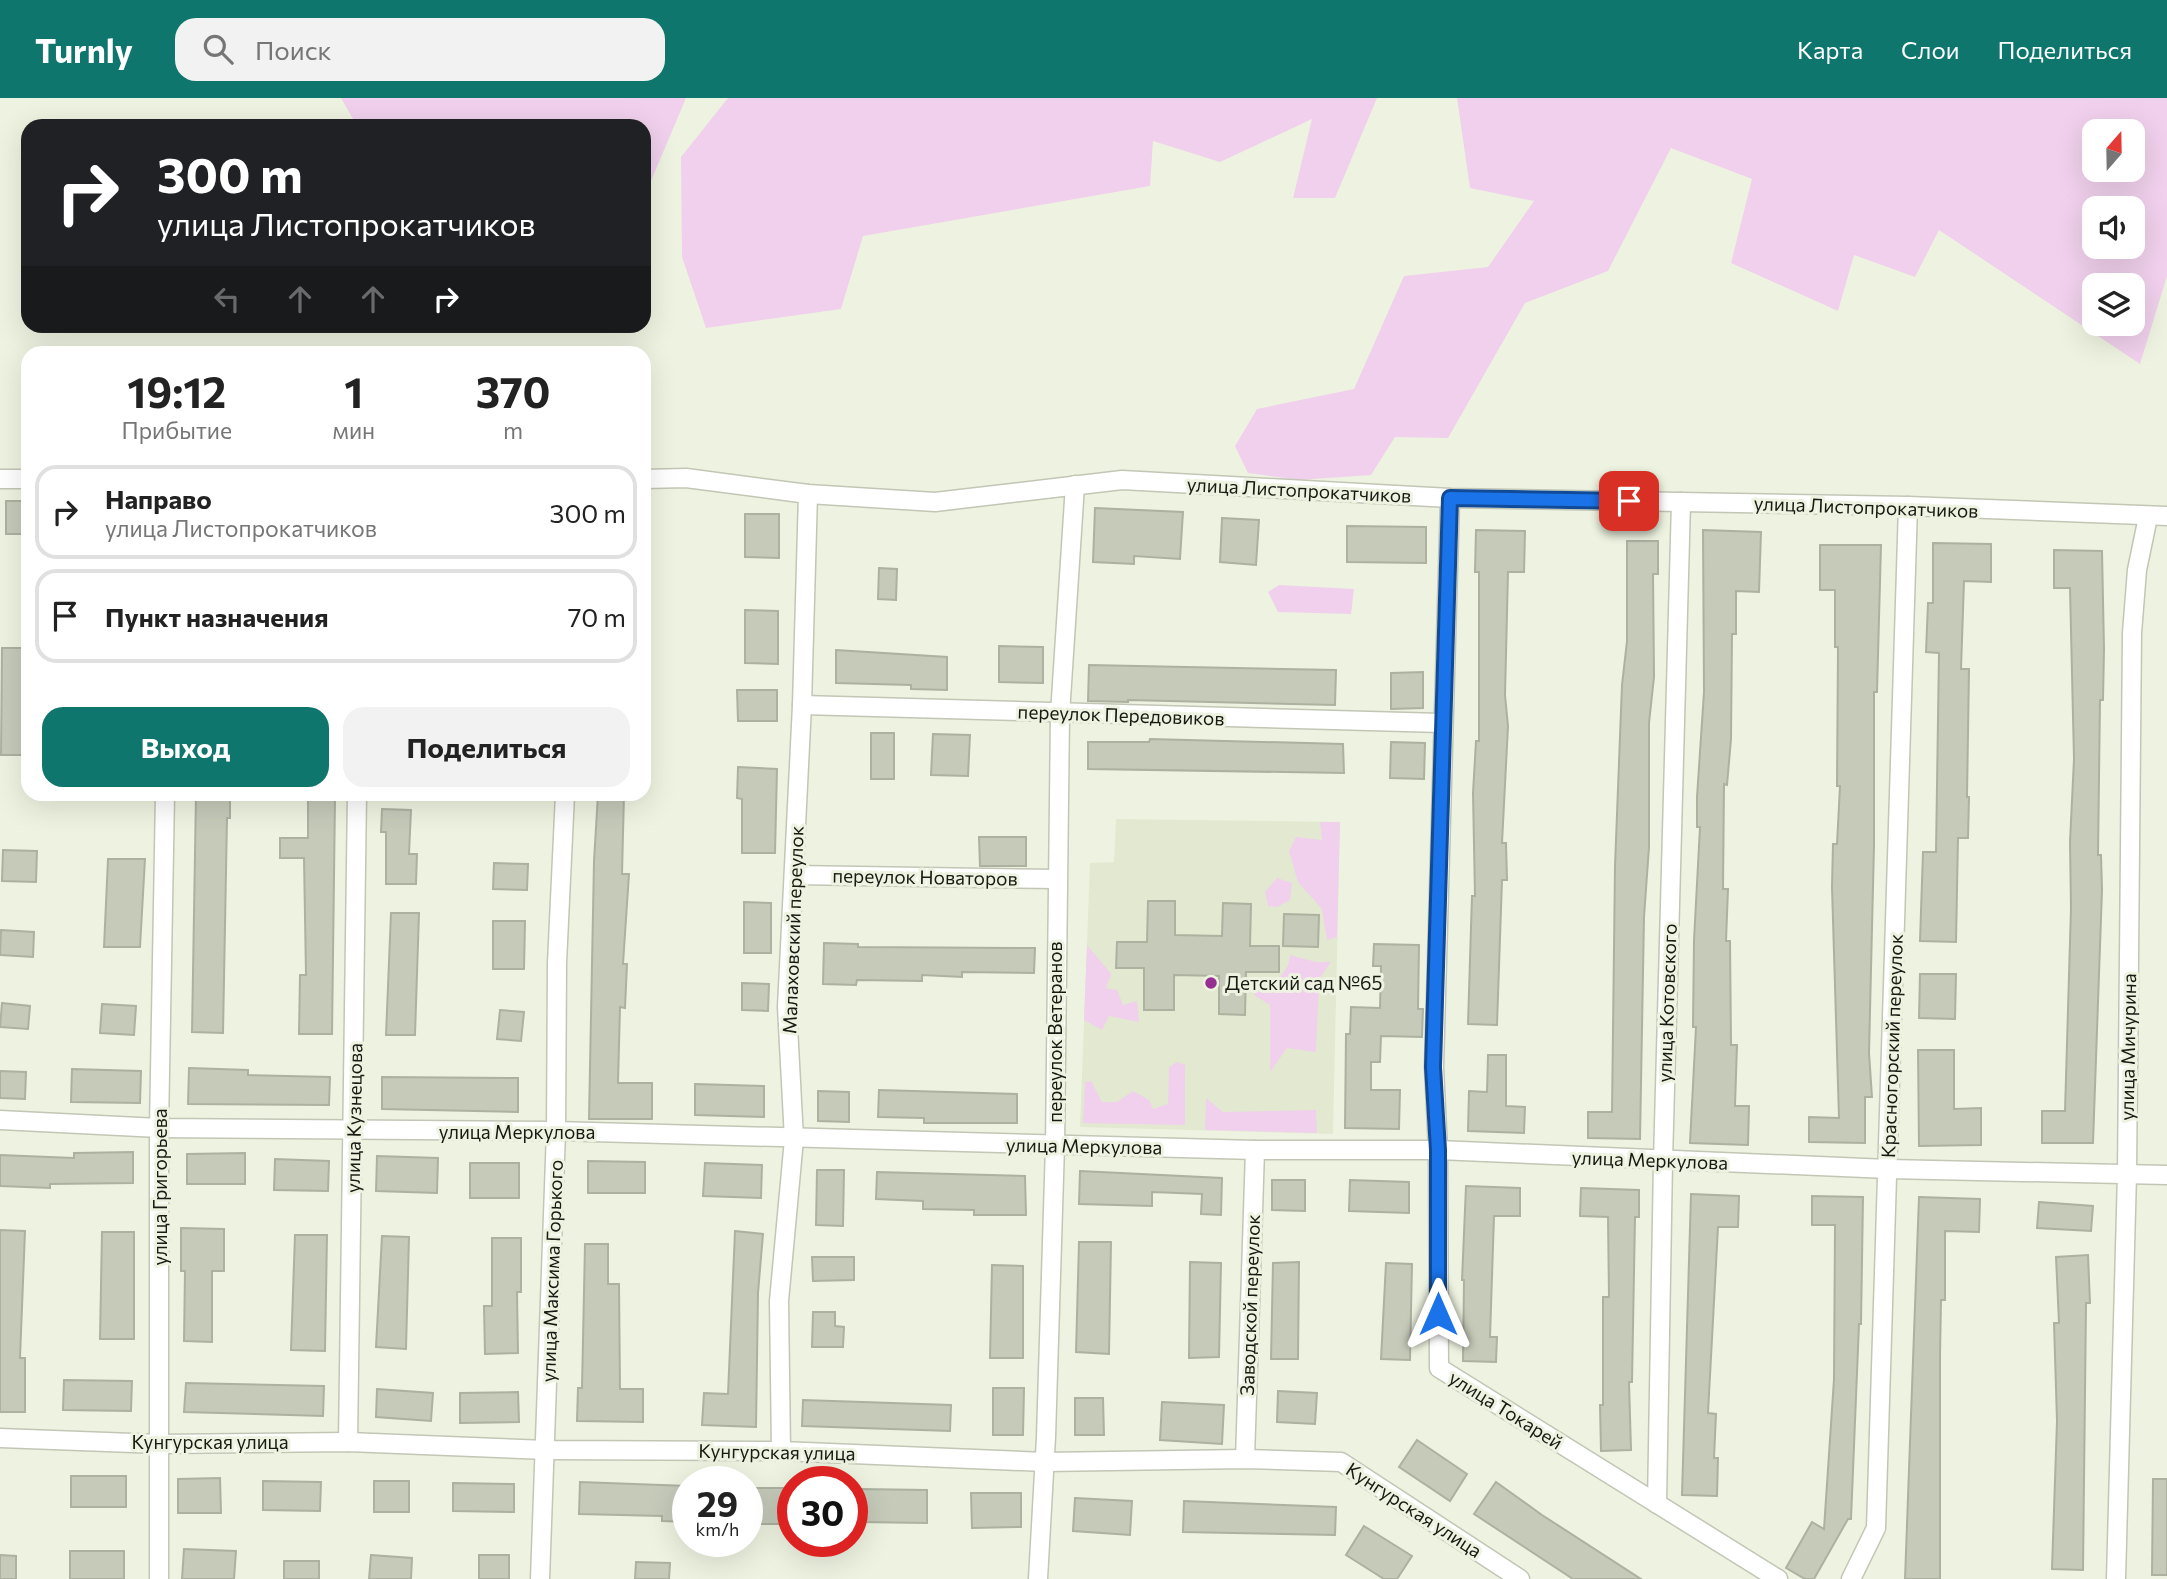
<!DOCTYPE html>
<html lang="ru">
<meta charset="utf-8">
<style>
:root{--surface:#fff;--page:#f2f2f2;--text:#222;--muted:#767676;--line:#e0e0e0;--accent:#0f766e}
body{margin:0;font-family:Commissioner,sans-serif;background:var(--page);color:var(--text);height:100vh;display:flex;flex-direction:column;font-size:26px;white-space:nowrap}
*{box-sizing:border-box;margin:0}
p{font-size:23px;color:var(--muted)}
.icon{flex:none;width:38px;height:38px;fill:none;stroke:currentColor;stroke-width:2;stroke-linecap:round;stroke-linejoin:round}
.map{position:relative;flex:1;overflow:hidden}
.sheet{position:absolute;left:21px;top:248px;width:630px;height:455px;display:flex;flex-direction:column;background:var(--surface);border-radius:21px;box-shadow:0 7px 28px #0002}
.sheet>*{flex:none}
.guide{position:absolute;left:21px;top:21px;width:630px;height:214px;border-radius:21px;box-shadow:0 7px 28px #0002;background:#202124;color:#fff;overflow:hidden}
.needle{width:46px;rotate:20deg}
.controls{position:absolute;left:2082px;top:21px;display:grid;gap:14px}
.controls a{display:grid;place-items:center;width:63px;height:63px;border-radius:14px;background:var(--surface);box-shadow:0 7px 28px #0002;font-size:35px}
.speed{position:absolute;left:672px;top:1368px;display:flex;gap:14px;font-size:35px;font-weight:700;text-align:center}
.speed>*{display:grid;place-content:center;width:91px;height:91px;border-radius:50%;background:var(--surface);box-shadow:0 7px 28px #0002;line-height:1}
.speed small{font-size:18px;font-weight:400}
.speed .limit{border:10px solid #d22;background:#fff;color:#111}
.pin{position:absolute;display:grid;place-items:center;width:60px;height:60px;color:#fff;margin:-30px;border-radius:14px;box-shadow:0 4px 10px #0006}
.me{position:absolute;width:77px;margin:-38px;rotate:0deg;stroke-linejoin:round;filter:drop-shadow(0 0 5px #0008)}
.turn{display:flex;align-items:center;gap:24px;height:147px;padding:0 21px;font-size:32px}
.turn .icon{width:91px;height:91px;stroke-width:2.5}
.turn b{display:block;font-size:49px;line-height:60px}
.lanes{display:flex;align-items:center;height:66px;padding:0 21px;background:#0003;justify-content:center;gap:35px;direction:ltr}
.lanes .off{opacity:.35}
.eta{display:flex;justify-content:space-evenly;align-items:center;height:119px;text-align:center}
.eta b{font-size:42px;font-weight:700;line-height:49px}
.action{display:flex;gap:14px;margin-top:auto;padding:14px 21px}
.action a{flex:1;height:80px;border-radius:21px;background:var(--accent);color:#fff;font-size:28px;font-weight:700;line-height:80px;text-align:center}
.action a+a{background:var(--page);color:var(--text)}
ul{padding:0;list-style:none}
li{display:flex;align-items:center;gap:21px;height:94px;margin:0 14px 10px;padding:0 7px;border:4px solid var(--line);border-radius:21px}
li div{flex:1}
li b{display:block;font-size:26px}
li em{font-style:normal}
header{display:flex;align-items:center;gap:42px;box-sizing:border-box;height:98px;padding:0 35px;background:var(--accent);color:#fff}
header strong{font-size:33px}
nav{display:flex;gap:38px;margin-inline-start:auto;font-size:24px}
.search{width:490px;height:63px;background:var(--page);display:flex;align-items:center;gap:18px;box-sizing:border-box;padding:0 24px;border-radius:21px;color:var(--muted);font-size:26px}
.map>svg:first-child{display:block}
</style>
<header>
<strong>Turnly</strong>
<div class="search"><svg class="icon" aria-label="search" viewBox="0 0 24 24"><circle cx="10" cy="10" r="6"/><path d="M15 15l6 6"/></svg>Поиск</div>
<nav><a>Карта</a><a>Слои</a><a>Поделиться</a></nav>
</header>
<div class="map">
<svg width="2167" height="1481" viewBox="0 0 2167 1481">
<rect width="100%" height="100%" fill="#eef3e1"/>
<polygon fill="#e2e9d0" points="1116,721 1340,724 1333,1036 1080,1029 1090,765 1114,764"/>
<g fill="#f0d0ec" fill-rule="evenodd">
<polygon points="341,0 686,0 648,90 644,89 644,28 365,28 356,26"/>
<polygon points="728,0 1377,0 1335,100 1293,100 1312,21 1220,64 1153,43 1150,88 863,138 841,211 706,230 682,159 681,59"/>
<path d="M1457 0H2167V178L2140 266 1939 132 1915 179 1854 157 1838 213 1731 165 1752 81 1671 50 1608 173 1525 205 1448 340 1395 339 1371 377 1299 382 1248 375 1235 348 1257 311 1354 291 1404 178 1488 169 1534 103 1470 90ZM2133 33V72H2095V33ZM2133 110V149H2095V110ZM2133 187V226H2095V187Z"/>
<polygon points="1279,487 1354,491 1351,516 1278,514 1268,494"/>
<polygon points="1320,724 1340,724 1337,839 1327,842 1322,811 1298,784 1289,753 1296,739 1322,742"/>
<polygon points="1277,780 1292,785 1290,802 1277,809 1268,808 1265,794"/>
<polygon points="1087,847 1111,876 1106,890 1117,892 1123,907 1137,903 1139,924 1109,918 1102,932 1084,922"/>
<polygon points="1290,857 1316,864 1331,864 1319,881 1316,954 1287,950 1270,974 1270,907 1254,897 1255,882 1277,883 1288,868"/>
<polygon points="1177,964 1185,967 1185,1027 1083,1025 1085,984 1091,983 1102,1004 1117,1004 1133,993 1149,1002 1153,1011 1168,1006 1169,969"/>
<polygon points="1206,1000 1223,1014 1316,1012 1317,1035 1205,1032"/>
</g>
<g fill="#c5cab9" stroke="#adb1a0" stroke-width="2">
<rect x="6" y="403" width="22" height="33"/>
<polygon points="1095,410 1183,414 1180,461 1134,458 1134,466 1093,464"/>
<polygon points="745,416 779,416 779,460 745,459"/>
<polygon points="1222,420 1259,422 1256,467 1220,464"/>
<polygon points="1347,428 1426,429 1426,465 1347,464"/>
<polygon points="1476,432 1525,433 1524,474 1508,474 1505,597 1508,628 1502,745 1506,745 1507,782 1502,782 1497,927 1468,926 1472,798 1475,798 1473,695 1476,643 1479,643 1479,474 1475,474"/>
<polygon points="1703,432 1761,434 1759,494 1736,493 1736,536 1732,536 1731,641 1727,687 1724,686 1723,791 1728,791 1726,843 1730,843 1731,947 1737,947 1735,1008 1749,1008 1748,1047 1690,1045 1696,929 1693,929 1694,842 1700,729 1697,729 1697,699 1704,594"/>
<polygon points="1627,443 1658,443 1658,476 1653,476 1654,579 1649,625 1649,749 1644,819 1640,1041 1588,1040 1588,1014 1612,1014 1615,768 1622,587 1627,543"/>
<polygon points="1933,445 1991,446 1991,484 1964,483 1961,571 1969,571 1967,699 1969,699 1968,740 1958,740 1956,844 1920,843 1923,754 1936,754 1939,555 1926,554 1928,505 1933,505"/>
<polygon points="1820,447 1881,447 1877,594 1874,594 1874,747 1869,955 1872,999 1865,999 1865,1045 1809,1044 1809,1019 1839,1020 1832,789 1833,746 1837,746 1840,688 1837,688 1838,549 1835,549 1835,492 1820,492"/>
<polygon points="2054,452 2102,453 2104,551 2103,602 2100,602 2098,757 2101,757 2102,792 2093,1045 2042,1045 2042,1013 2065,1013 2071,810 2070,744 2074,661 2070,490 2054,490"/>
<polygon points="879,470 897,471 896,502 878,501"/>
<polygon points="745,512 778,513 778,566 745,565"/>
<polygon points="999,548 1043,549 1043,585 999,584"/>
<polygon points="2,550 28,550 28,657 1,657"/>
<polygon points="836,552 947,559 947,592 911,591 911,587 836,585"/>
<polygon points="1089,567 1336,572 1335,607 1128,602 1128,604 1088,603"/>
<polygon points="1423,574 1423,610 1391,611 1391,575"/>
<polygon points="737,592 777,592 777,623 738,623"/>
<rect x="871" y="635" width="23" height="46"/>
<polygon points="933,636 970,637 968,678 931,677"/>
<polygon points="1150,641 1343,646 1344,675 1088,671 1088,644 1149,644"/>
<polygon points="1391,644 1425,645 1424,681 1390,680"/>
<polygon points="738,669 777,671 775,755 742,755 742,701 737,700"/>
<polygon points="196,696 230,696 230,720 227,720 223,935 192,934"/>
<polygon points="598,696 624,696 622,776 629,776 623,866 627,866 625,910 620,909 618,985 652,985 652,1021 589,1021 594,763"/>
<polygon points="308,700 335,700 332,936 299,936 300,877 306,877 304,760 280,760 280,740 308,740"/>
<polygon points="382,711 411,712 409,756 417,756 416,786 386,786 386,734 381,734"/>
<polygon points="979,739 1026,739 1026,768 980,768"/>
<polygon points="3,752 37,753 36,784 2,783"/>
<polygon points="108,761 145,761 140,849 104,849"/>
<polygon points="494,765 528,766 527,792 493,791"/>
<polygon points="1148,803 1175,803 1175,837 1222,838 1223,805 1251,806 1250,848 1279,848 1279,874 1246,874 1245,917 1219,916 1219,878 1174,877 1174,912 1144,912 1144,870 1116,870 1117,844 1147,844"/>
<polygon points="744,804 771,805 771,855 744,855"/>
<polygon points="391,815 419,815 415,937 386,937"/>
<polygon points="1284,816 1319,817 1318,849 1283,848"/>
<polygon points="493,823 525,823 524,871 493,871"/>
<polygon points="1,832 34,834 33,859 0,857"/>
<polygon points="824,845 858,846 858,849 1035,850 1034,875 962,874 962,879 922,877 922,883 857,882 856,887 823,886"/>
<polygon points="1374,846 1419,847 1418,911 1423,911 1422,939 1381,938 1380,964 1371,964 1371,992 1400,992 1399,1031 1345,1030 1346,936 1350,936 1351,909 1380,910 1381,868 1373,868"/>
<polygon points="1920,876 1956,876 1955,921 1919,920"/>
<polygon points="742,885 769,886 768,913 742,912"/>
<polygon points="2,905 30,908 28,931 0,929"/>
<polygon points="102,906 136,908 134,937 100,935"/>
<polygon points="500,912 524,914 521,943 497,941"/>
<polygon points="1918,952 1954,952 1954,1011 1981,1010 1981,1047 1919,1048"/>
<polygon points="1488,957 1506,957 1506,1008 1525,1009 1524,1035 1468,1033 1469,993 1487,994"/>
<polygon points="189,970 248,972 248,977 330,979 329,1007 188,1006"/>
<polygon points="72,971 141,973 140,1005 71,1004"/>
<polygon points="0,973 26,974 25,1001 0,1000"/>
<polygon points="382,979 518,980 518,1014 382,1011"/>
<polygon points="695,986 764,988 764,1019 695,1017"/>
<polygon points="879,992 1017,996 1017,1025 924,1025 924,1020 878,1019"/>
<polygon points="818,993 849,994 849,1024 818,1023"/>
<polygon points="133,1054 133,1085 50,1086 50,1090 0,1088 0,1057 74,1060 74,1055"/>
<polygon points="245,1055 245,1086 187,1086 187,1056"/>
<polygon points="377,1058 438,1060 437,1095 376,1093"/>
<polygon points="275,1061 329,1063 328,1093 274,1092"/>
<polygon points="588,1063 645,1064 645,1095 588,1095"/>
<rect x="470" y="1065" width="49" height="35"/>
<polygon points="705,1065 762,1067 761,1100 703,1098"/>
<polygon points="817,1072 844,1072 843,1128 816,1127"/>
<polygon points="1080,1073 1222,1080 1221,1117 1201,1116 1202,1096 1152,1094 1152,1108 1079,1106"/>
<polygon points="877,1074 1025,1078 1026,1117 974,1117 974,1112 923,1111 923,1103 876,1101"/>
<polygon points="1272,1082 1305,1082 1305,1113 1272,1112"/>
<polygon points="1350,1082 1409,1084 1409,1115 1349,1113"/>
<polygon points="1466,1088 1520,1090 1520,1118 1494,1118 1490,1239 1497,1239 1496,1264 1463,1263 1464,1182 1462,1182"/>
<polygon points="1581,1090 1639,1092 1639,1119 1635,1119 1632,1284 1629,1284 1631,1352 1601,1353 1600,1307 1603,1307 1603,1199 1609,1199 1608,1119 1580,1118"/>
<polygon points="1691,1096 1739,1098 1738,1129 1718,1129 1708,1315 1716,1316 1714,1360 1718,1360 1717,1398 1682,1397"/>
<polygon points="1812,1098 1863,1099 1861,1226 1859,1226 1851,1421 1848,1421 1814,1481 1805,1481 1786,1470 1812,1424 1824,1431 1834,1281 1835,1127 1812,1127"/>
<polygon points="1919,1099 1980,1101 1979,1134 1945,1133 1945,1202 1941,1202 1940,1258 1940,1481 1905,1481"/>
<polygon points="2039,1104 2093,1108 2091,1133 2037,1130"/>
<polygon points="181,1130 224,1131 224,1173 212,1173 212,1244 184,1243 185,1173 181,1173"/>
<polygon points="0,1132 25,1133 20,1260 25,1260 25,1314 0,1314"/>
<polygon points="735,1133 763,1136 758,1195 756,1329 702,1327 704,1295 728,1296"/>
<polygon points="102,1134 134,1134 134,1241 100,1241"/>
<polygon points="295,1137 327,1137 325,1253 291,1252"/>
<polygon points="382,1138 409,1139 406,1251 376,1249"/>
<polygon points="492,1140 521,1140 521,1194 517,1194 518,1255 485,1256 484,1208 492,1208"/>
<polygon points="1079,1144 1111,1144 1109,1256 1076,1254"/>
<polygon points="585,1146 608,1146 608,1186 619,1186 620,1291 643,1291 643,1324 577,1323 578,1290 582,1290"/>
<polygon points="2088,1157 2090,1205 2086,1205 2083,1472 2052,1471 2057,1323 2054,1225 2059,1225 2056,1159"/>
<polygon points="812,1159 854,1159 854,1182 813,1183"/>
<polygon points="1190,1164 1221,1165 1219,1259 1189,1260"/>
<polygon points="1299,1164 1298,1261 1271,1261 1273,1165"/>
<polygon points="1386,1165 1412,1166 1410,1262 1381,1261"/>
<polygon points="992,1167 1023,1168 1023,1260 990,1260"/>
<polygon points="813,1214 835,1214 835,1228 844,1229 843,1249 812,1249"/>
<polygon points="64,1282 132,1283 131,1313 63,1312"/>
<polygon points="186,1285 324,1288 323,1318 184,1314"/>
<polygon points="993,1290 1024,1290 1023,1337 993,1337"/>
<polygon points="377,1291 433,1295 431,1323 376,1319"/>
<polygon points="1278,1293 1317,1295 1315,1326 1277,1324"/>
<polygon points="518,1294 519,1324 460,1325 460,1295"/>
<polygon points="1075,1300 1103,1300 1104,1337 1075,1337"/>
<polygon points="803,1302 951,1307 950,1333 802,1328"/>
<polygon points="1162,1304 1224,1307 1222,1346 1160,1342"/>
<polygon points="1417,1342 1467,1376 1450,1403 1399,1369"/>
<rect x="71" y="1378" width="55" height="31"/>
<polygon points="220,1380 221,1415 178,1415 178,1381"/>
<polygon points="2153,1381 2167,1381 2167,1477 2152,1477"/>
<polygon points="263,1383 321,1384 320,1413 263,1412"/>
<rect x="374" y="1383" width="35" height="31"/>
<polygon points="580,1384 688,1388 688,1424 662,1423 662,1418 579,1416"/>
<polygon points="1496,1384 1542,1417 1641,1481 1573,1481 1474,1416"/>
<polygon points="453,1385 514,1386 514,1414 453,1413"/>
<rect x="747" y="1390" width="46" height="36"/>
<polygon points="860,1391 927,1392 927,1425 859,1424"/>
<polygon points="971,1395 1021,1395 1021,1429 972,1430"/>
<polygon points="1075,1400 1132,1403 1130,1437 1073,1433"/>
<polygon points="1184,1403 1336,1409 1335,1437 1183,1434"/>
<polygon points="1364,1428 1412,1458 1397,1481 1384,1481 1346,1457"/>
<polygon points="184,1451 236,1453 234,1481 182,1481"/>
<rect x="70" y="1453" width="54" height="28"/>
<polygon points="0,1457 16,1458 16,1481 0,1481"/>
<polygon points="371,1457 412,1460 411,1481 369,1481"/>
<rect x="479" y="1457" width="30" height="24"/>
<rect x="284" y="1463" width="35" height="18"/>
<polygon points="636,1464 670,1465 669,1481 635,1481"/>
</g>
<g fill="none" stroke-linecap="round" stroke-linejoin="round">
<g stroke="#c2c6b5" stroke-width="21">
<g id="street">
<polyline points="0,381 28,381"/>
<polyline points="644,381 686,380 808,396 935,404 1122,382 1450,400 1908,408 2167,418"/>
<polyline points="1450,400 1434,969 1438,1052 1439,1270 1778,1481"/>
<polyline points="802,607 1441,625"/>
<polyline points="794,777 1057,781"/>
<polyline points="0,1022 159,1030 556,1033 1255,1052 1438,1052 1888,1071 2167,1077"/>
<polyline points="0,1340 160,1346 348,1344 547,1352 781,1353 1045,1364 1245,1361 1341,1364 1520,1481"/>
<polyline points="348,1344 357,696"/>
<polyline points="781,1353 779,1203 794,1041 787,909 802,607 808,396"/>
<polyline points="1245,1361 1255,1052"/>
<polyline points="1657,1406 1663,1063 1681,404"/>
<polyline points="159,1481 159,1030 165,696"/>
<polyline points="540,1481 556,1033 557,865 565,696"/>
<polyline points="1038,1481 1046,1339 1055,1047 1060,616 1075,387"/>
<polyline points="1851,1481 1876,1430 1908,408"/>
<polyline points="2116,1481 2127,1076 2132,535 2137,472 2148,419"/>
</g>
</g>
<use href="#street" stroke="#fff" stroke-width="18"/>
</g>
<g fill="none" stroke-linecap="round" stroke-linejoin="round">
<g stroke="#114b97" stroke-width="18">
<polyline id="route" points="1438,1216 1438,1052 1433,969 1450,400 1629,403"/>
</g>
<use href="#route" stroke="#1a73e8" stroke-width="12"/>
</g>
<circle fill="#972e92" stroke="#eef3e1" stroke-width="2.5" cx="1211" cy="885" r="7"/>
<g text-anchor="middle" stroke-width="6" stroke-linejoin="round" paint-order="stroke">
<g font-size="19" fill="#181a13" stroke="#eef3e1">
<text transform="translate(1299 392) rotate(3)" y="7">улица Листопрокатчиков</text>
<text transform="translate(1866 409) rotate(2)" y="7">улица Листопрокатчиков</text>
<text transform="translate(1121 617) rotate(2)" y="7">переулок Передовиков</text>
<text transform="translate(925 779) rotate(1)" y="7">переулок Новаторов</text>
<text transform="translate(793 832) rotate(-88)" y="7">Малаховский переулок</text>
<text transform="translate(1667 905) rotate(-88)" y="7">улица Котовского</text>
<text transform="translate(1055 934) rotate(-90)" y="7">переулок Ветеранов</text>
<text transform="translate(1892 948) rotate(-88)" y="7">Красногорский переулок</text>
<text transform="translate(2128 949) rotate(-89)" y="7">улица Мичурина</text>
<text transform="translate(354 1020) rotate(-89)" y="7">улица Кузнецова</text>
<text x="517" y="1041">улица Меркулова</text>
<text transform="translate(1084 1048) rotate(1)" y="7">улица Меркулова</text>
<text transform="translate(1650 1062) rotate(2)" y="7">улица Меркулова</text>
<text transform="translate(160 1089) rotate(-90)" y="7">улица Григорьева</text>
<text transform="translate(552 1173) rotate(-88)" y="7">улица Максима Горького</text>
<text transform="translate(1250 1207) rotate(-88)" y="7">Заводской переулок</text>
<text transform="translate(1506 1312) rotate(32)" y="7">улица Токарей</text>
<text x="210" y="1351">Кунгурская улица</text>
<text transform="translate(777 1354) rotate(1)" y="7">Кунгурская улица</text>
<text transform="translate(1414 1412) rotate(33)" y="7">Кунгурская улица</text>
</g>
<g font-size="19" fill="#181a13" stroke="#eef3e1" text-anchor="start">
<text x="1225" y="892">Детский сад №65</text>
</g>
</g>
</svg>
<div class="controls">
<a><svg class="needle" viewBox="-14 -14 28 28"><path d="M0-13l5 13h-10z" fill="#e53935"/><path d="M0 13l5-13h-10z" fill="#767676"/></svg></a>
<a><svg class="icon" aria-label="sound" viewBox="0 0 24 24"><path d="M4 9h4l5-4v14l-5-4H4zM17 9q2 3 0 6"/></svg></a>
<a><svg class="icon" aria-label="layers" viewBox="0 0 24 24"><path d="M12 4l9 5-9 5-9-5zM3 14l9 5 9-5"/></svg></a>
</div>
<div class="speed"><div>29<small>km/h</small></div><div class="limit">30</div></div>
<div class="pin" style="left:1629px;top:403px;background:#d93025"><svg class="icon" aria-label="arrive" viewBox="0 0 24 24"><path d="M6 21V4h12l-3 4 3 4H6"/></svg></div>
<svg class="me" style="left:1438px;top:1216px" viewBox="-20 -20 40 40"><path d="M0-17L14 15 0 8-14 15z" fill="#1a73e8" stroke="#fff" stroke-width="4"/></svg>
<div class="guide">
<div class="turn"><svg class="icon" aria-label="right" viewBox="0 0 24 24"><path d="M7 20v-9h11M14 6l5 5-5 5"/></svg><div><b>300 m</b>улица Листопрокатчиков</div></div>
<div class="lanes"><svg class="icon off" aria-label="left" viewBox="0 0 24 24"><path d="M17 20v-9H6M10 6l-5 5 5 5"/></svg><svg class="icon off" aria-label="ahead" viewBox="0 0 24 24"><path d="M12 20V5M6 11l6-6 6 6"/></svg><svg class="icon off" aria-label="ahead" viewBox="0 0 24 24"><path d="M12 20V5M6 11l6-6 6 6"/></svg><svg class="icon" aria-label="right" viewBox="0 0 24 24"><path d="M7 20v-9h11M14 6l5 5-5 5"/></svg></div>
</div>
<section class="sheet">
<div class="eta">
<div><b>19:12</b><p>Прибытие</p></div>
<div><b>1</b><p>мин</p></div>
<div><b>370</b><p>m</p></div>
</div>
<ul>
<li><svg class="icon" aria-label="right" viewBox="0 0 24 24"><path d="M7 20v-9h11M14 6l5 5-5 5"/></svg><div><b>Направо</b><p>улица Листопрокатчиков</p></div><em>300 m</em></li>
<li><svg class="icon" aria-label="arrive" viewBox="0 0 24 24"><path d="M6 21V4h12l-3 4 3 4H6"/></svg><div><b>Пункт назначения</b></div><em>70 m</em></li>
</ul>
<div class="action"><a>Выход</a><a>Поделиться</a></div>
</section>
</div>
